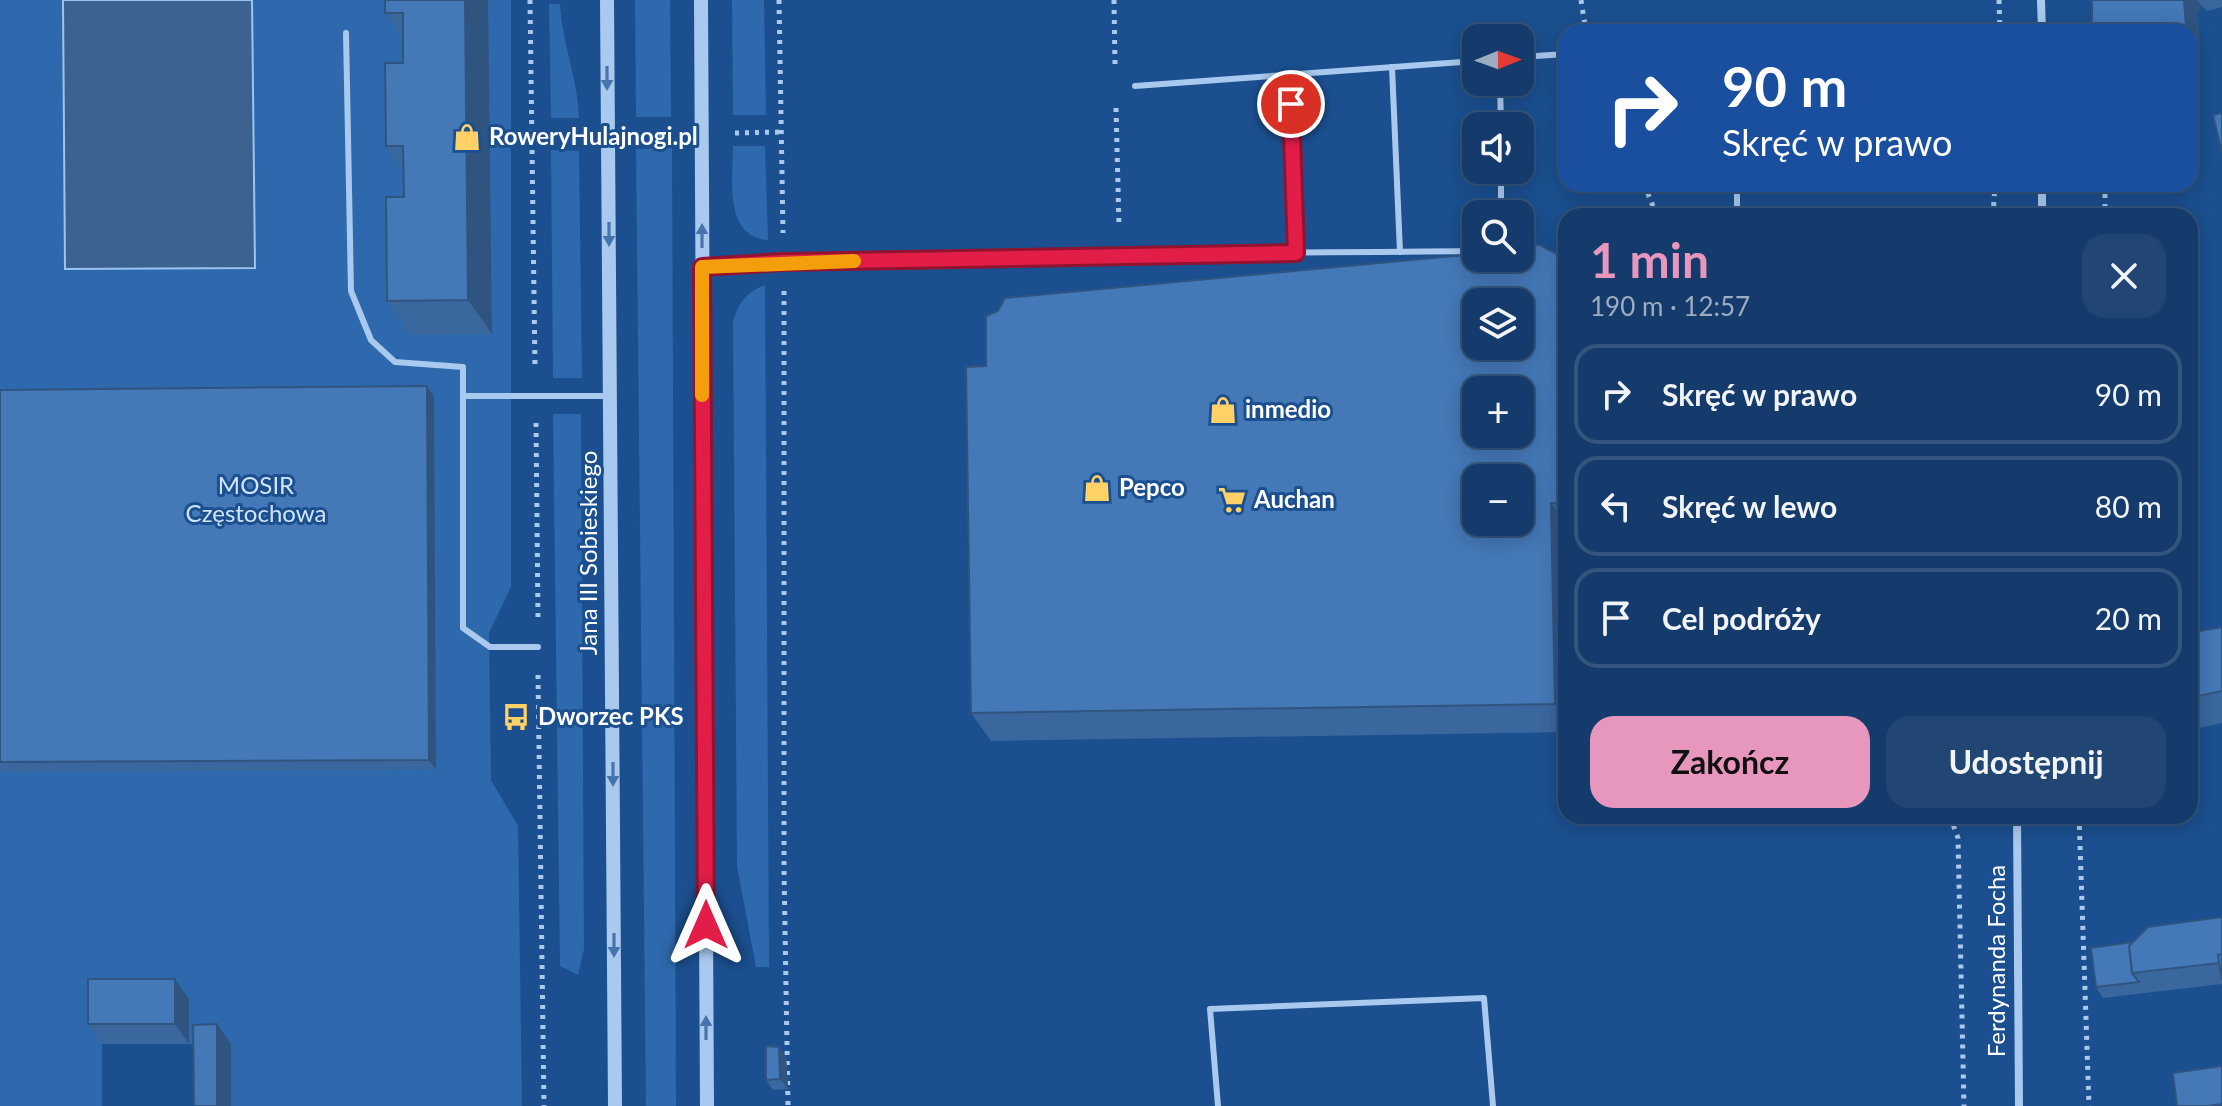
<!DOCTYPE html>
<html lang="pl">
<meta charset="utf-8">
<style>
:root{--surface:#143b6b;--page:#214673;--text:#f1f3f6;--muted:#9dadc1;--line:#33557e;--accent:#e797bd}
body{margin:0;font-family:Lato,sans-serif;background:var(--page);color:var(--text);height:100vh;display:flex;flex-direction:column;font-size:30px;white-space:nowrap}
*{box-sizing:border-box;margin:0}
p{font-size:26px;color:var(--muted)}
.icon{flex:none;width:44px;height:44px;fill:none;stroke:currentColor;stroke-width:2;stroke-linecap:round;stroke-linejoin:round}
.map{position:relative;flex:1;overflow:hidden}
.sheet{position:absolute;left:1558px;top:208px;width:640px;height:616px;display:flex;flex-direction:column;background:var(--surface);border-radius:24px;box-shadow:0 4px 20px #0003,0 0 0 2px var(--line)}
.sheet>*{flex:none}
.banner{position:absolute;left:1558px;top:24px;width:640px;height:168px;border-radius:24px;box-shadow:0 4px 20px #0003,0 0 0 2px var(--line);background:#1a4fa0;color:#fff;overflow:hidden}
.needle{width:52px;rotate:89deg}
.fabs{position:absolute;left:1462px;top:24px;display:grid;gap:16px}
.fabs a{display:grid;place-items:center;width:72px;height:72px;border-radius:16px;background:var(--surface);box-shadow:0 4px 20px #0003,0 0 0 2px var(--line);font-size:40px}
.pin{position:absolute;display:grid;place-items:center;width:68px;height:68px;color:#fff;margin:-34px;border:4px solid #fff;border-radius:50%;box-shadow:0 2px 8px #0007}
.me{position:absolute;width:88px;margin:-44px;rotate:0deg;stroke-linejoin:round;filter:drop-shadow(0 0 6px #0008)}
.turn{display:flex;align-items:center;gap:28px;height:168px;padding:0 32px;font-size:36px}
.turn .icon{width:104px;height:104px;stroke-width:2.5}
.turn b{display:block;font-size:56px;line-height:68px}
.round{display:grid;place-items:center;flex:none;width:84px;height:84px;border-radius:24px;background:var(--page)}
.headline{display:flex;align-items:center;justify-content:space-between;height:136px;padding:0 32px}
h1{font-size:48px;font-weight:700;line-height:60px;color:var(--accent)}
.cta{display:flex;gap:16px;margin-top:auto;padding:16px 32px}
.cta a{flex:1;height:92px;border-radius:24px;background:var(--accent);color:#111;font-size:32px;font-weight:700;line-height:92px;text-align:center}
.cta a+a{background:var(--page);color:var(--text)}
ul{padding:0;list-style:none}
li{display:flex;align-items:center;gap:24px;height:100px;margin:0 16px 12px;padding:0 16px;border:4px solid var(--line);border-radius:24px}
li div{flex:1}
li b{display:block;font-size:30px}
li em{font-style:normal}
.map>svg:first-child{display:block}
</style>
<div class="map">
<svg width="2222" height="1106" viewBox="0 0 2222 1106">
<rect width="100%" height="100%" fill="#1b4f8f"/>
<g fill="#2e69ad">
<polygon points="0,0 511,0 511,587 489,633 491,780 518,826 522,1106 231,1106 230,1044 189,1044 189,999 102,999 102,1106 0,1106"/>
<polygon points="635,0 670,0 671,117 636,117"/>
<polygon points="732,0 764,0 766,115 733,115"/>
<path d="M549 4H560C562 43 578 79 579 118H551Z"/>
<path d="M733 146H765L768 240C723 237 733 178 733 146Z"/>
<polygon points="672,148 676,1106 646,1106 636,149"/>
<polygon points="551,150 579,151 582,378 553,378"/>
<path d="M765 285 769 967H756L737 866 733 322C738 303 746 292 765 285Z"/>
<polygon points="553,414 581,414 584,949 578,975 560,966"/>
</g>
<polygon fill="#3c6290" stroke="#9cc4f0" stroke-width="2" points="63,0 252,0 255,268 65,269"/>
<g fill="none" stroke-linecap="round" stroke-linejoin="round">
<g stroke="#a9c9ee" stroke-width="5" stroke-dasharray="4 6" stroke-linecap="butt">
<polyline points="530,0 535,369"/>
<polyline points="779,0 783,233"/>
<polyline points="1114,0 1115,66"/>
<polyline points="1581,0 1586,32"/>
<polyline points="1999,0 2000,32"/>
<polyline points="1116,108 1119,226"/>
<polyline points="735,133 782,132"/>
<polyline points="639,135 669,134"/>
<polyline points="531,137 577,136"/>
<polyline points="1644,184 1657,216"/>
<polyline points="2105,184 2105,216"/>
<polyline points="1993,216 1995,184"/>
<polyline points="784,291 784,869 788,1106"/>
<polyline points="536,423 538,617"/>
<polyline points="538,675 544,1106"/>
<polyline points="1950,816 1958,838 1964,1106"/>
<polyline points="2079,816 2089,1106"/>
</g>
<g stroke="#a9c9ee" stroke-width="6">
<polyline points="346,33 351,291 371,340 395,362 463,367 463,628 490,647 538,647"/>
<polyline points="1520,57 1566,54"/>
<polyline points="1392,67 1400,252"/>
<polyline points="1290,74 1296,253"/>
<polyline points="1500,82 1501,126"/>
<polyline points="1135,86 1476,61"/>
<polyline points="1501,170 1501,214"/>
<polyline points="1737,216 1737,184"/>
<path d="M702 267C959 252 1218 254 1476 251"/>
<polyline points="464,396 610,396"/>
<polyline points="1218,1106 1210,1009 1484,998 1493,1106"/>
</g>
<g stroke="#a9c9ee" stroke-width="8">
<polyline points="2041,0 2042,32"/>
<polyline points="2042,216 2042,184"/>
<polyline points="2017,816 2019,1106"/>
</g>
<g stroke="#a9c9ee" stroke-width="14">
<polyline points="607,0 615,1106"/>
<polyline points="701,0 707,1106"/>
</g>
</g>
<g fill="#3a679d">
<polygon points="488,0 492,334 411,335 387,301 404,197 404,172 386,146 403,63 403,38 385,13"/>
<polygon points="2092,0 2222,0 2222,7 2207,11 2202,6 2197,13 2200,46 2190,48 2190,32 2092,32"/>
<polygon points="1566,259 1566,732 991,741 971,713 986,366"/>
<polygon points="0,390 434,397 436,770 0,772"/>
<polygon points="2222,627 2222,723 2190,730 2190,633"/>
<polygon points="2222,917 2222,984 2103,998 2096,987 2132,942"/>
<polygon points="175,979 189,999 189,1044 102,1044 88,1024"/>
<polygon points="786,1057 788,1089 773,1090 766,1080"/>
</g>
<g fill="#305480">
<polygon points="465,0 488,0 492,334 468,300"/>
<polygon points="2184,0 2197,0 2202,6 2197,13 2200,46 2186,26"/>
<polygon points="427,386 434,397 436,770 429,760"/>
<polygon points="1551,503 1566,525 1566,720 1555,704"/>
<polygon points="175,979 189,999 189,1044 175,1024"/>
<polygon points="217,1024 231,1044 231,1106 217,1106"/>
<polygon points="779,1047 786,1057 788,1089 780,1079"/>
</g>
<g fill="#4478b7" stroke="#305480" stroke-width="2" fill-rule="evenodd">
<polygon points="385,0 465,0 468,300 387,301 386,197 404,197 403,146 386,146 385,63 403,63 403,13 385,13"/>
<polygon points="2092,0 2184,0 2186,26 2157,32 2092,32"/>
<polygon points="2222,113 2222,153 2213,115"/>
<path d="M1520 245H1540L1566 259V503H1551L1555 704 971 713 966 367 986 366V316L998 311 1005 298 1476 254V258H1520ZM1476 302H1520V346H1476ZM1476 390H1520V434H1476ZM1476 478H1520V522H1476Z"/>
<polygon points="427,386 429,760 0,762 0,390"/>
<polygon points="2222,627 2222,691 2190,698 2190,633"/>
<polygon points="2222,917 2222,954 2218,955 2220,963 2132,973 2129,946 2148,927"/>
<polygon points="2132,942 2129,946 2132,973 2139,982 2096,987 2091,948"/>
<polygon points="2222,954 2222,980 2218,955"/>
<rect x="88" y="979" width="87" height="45"/>
<polygon points="217,1024 217,1106 194,1106 193,1025"/>
<polygon points="766,1046 779,1047 780,1079 766,1080"/>
<polygon points="2222,1066 2222,1104 2207,1106 2177,1106 2173,1073"/>
</g>
<defs><path id="oneway-solid" d="M-6-.8H1V-3.2L6.5 0L1 3.2V.8H-6Z" transform="scale(2)"/></defs>
<g fill="#4674ac">
<use href="#oneway-solid" transform="translate(607 78) rotate(90)"/>
<use href="#oneway-solid" transform="translate(609 234) rotate(90)"/>
<use href="#oneway-solid" transform="translate(702 236) rotate(-90)"/>
<use href="#oneway-solid" transform="translate(613 774) rotate(90)"/>
<use href="#oneway-solid" transform="translate(614 945) rotate(90)"/>
<use href="#oneway-solid" transform="translate(706 1028) rotate(-90)"/>
</g>
<g fill="none" stroke-linecap="round" stroke-linejoin="round">
<g stroke="#92132f" stroke-width="20">
<polyline id="route" points="706,925 702,267 783,262 1296,253 1291,104"/>
</g>
<use href="#route" stroke="#e11d48" stroke-width="14"/>
<polyline stroke="#f59e0b" stroke-width="14" points="702,395 702,267 854,261"/>
</g>
<defs>
<g id="shop-bare" transform="scale(2.16)"><path d="M-5-2.5h2.3a2.7 3.5 0 0 1 5.4 0H5L5.5 6h-11ZM-1.5-2.5h3a1.5 2.3 0 0 0-3 0Z" fill="#ffd166" stroke="#1b4f8f" stroke-width="2.5" paint-order="stroke"/></g>
<g id="supermarket-bare" transform="scale(2.16)"><path d="M-6-5.5h2.5l.6 2H6L4.5 2H-2.5L-4.4-4H-6ZM-1.5 3.2a1.3 1.3 0 1 0 .1 0ZM3 3.2a1.3 1.3 0 1 0 .1 0Z" fill="#ffd166" stroke="#1b4f8f" stroke-width="2.5" paint-order="stroke"/></g>
<g id="bus-bare" transform="scale(2.16)"><path d="M-5-6H5V4H4V6H2V4H-2V6H-4V4H-5ZM-3.5-4V0h7V-4ZM-3.5 1.2v1.5H-2V1.2ZM2 1.2v1.5H3.5V1.2Z" fill="#ffd166" stroke="#1b4f8f" stroke-width="2.5" paint-order="stroke"/></g>
</defs>
<g fill-rule="evenodd">
<use href="#shop-bare" x="467" y="137"/>
<use href="#shop-bare" x="1223" y="410"/>
<use href="#shop-bare" x="1097" y="488"/>
<use href="#supermarket-bare" x="1232" y="500"/>
<use href="#bus-bare" x="516" y="717"/>
</g>
<g text-anchor="middle" stroke-width="6" stroke-linejoin="round" paint-order="stroke">
<g font-size="24" font-weight="bold" fill="#fff" stroke="#1b4f8f" text-anchor="start">
<text x="489" y="145">RoweryHulajnogi.pl</text>
<text x="1245" y="418">inmedio</text>
<text x="1119" y="496">Pepco</text>
<text x="1254" y="508">Auchan</text>
<text x="538" y="725">Dworzec PKS</text>
</g>
<g font-size="24" fill="#cfe3fa" stroke="#1b4f8f">
<text x="256" y="494">MOSIR<tspan x="256" dy="28">Częstochowa</tspan></text>
</g>
<g font-size="24" fill="#fff" stroke="#1b4f8f">
<text transform="translate(589 553) rotate(-90)" y="8">Jana III Sobieskiego</text>
<text transform="translate(1997 961) rotate(-90)" y="8">Ferdynanda Focha</text>
</g>
</g>
</svg>
<div class="fabs">
<a><svg class="needle" viewBox="-14 -14 28 28"><path d="M0-13l5 13h-10z" fill="#e53935"/><path d="M0 13l5-13h-10z" fill="#9dadc1"/></svg></a>
<a><svg class="icon" aria-label="sound" viewBox="0 0 24 24"><path d="M4 9h4l5-4v14l-5-4H4zM17 9q2 3 0 6"/></svg></a>
<a><svg class="icon" aria-label="search" viewBox="0 0 24 24"><circle cx="10" cy="10" r="6"/><path d="M15 15l6 6"/></svg></a>
<a><svg class="icon" aria-label="layers" viewBox="0 0 24 24"><path d="M12 4l9 5-9 5-9-5zM3 14l9 5 9-5"/></svg></a>
<a>+</a>
<a>−</a>
</div>
<div class="pin" style="left:1291px;top:104px;background:#d93025"><svg class="icon" aria-label="arrive" viewBox="0 0 24 24"><path d="M6 21V4h12l-3 4 3 4H6"/></svg></div>
<svg class="me" style="left:706px;top:925px" viewBox="-20 -20 40 40"><path d="M0-17L14 15 0 8-14 15z" fill="#e11d48" stroke="#fff" stroke-width="4"/></svg>
<div class="banner">
<div class="turn"><svg class="icon" aria-label="right" viewBox="0 0 24 24"><path d="M7 20v-9h11M14 6l5 5-5 5"/></svg><div><b>90 m</b>Skręć w prawo</div></div>
</div>
<section class="sheet">
<div class="headline"><div><h1>1 min</h1><p>190 m · 12:57</p></div><a class="round"><svg class="icon" aria-label="close" viewBox="0 0 24 24"><path d="M6 6l12 12M18 6L6 18"/></svg></a></div>
<ul>
<li><svg class="icon" aria-label="right" viewBox="0 0 24 24"><path d="M7 20v-9h11M14 6l5 5-5 5"/></svg><div><b>Skręć w prawo</b></div><em>90 m</em></li>
<li><svg class="icon" aria-label="left" viewBox="0 0 24 24"><path d="M17 20v-9H6M10 6l-5 5 5 5"/></svg><div><b>Skręć w lewo</b></div><em>80 m</em></li>
<li><svg class="icon" aria-label="arrive" viewBox="0 0 24 24"><path d="M6 21V4h12l-3 4 3 4H6"/></svg><div><b>Cel podróży</b></div><em>20 m</em></li>
</ul>
<div class="cta"><a>Zakończ</a><a>Udostępnij</a></div>
</section>
</div>
